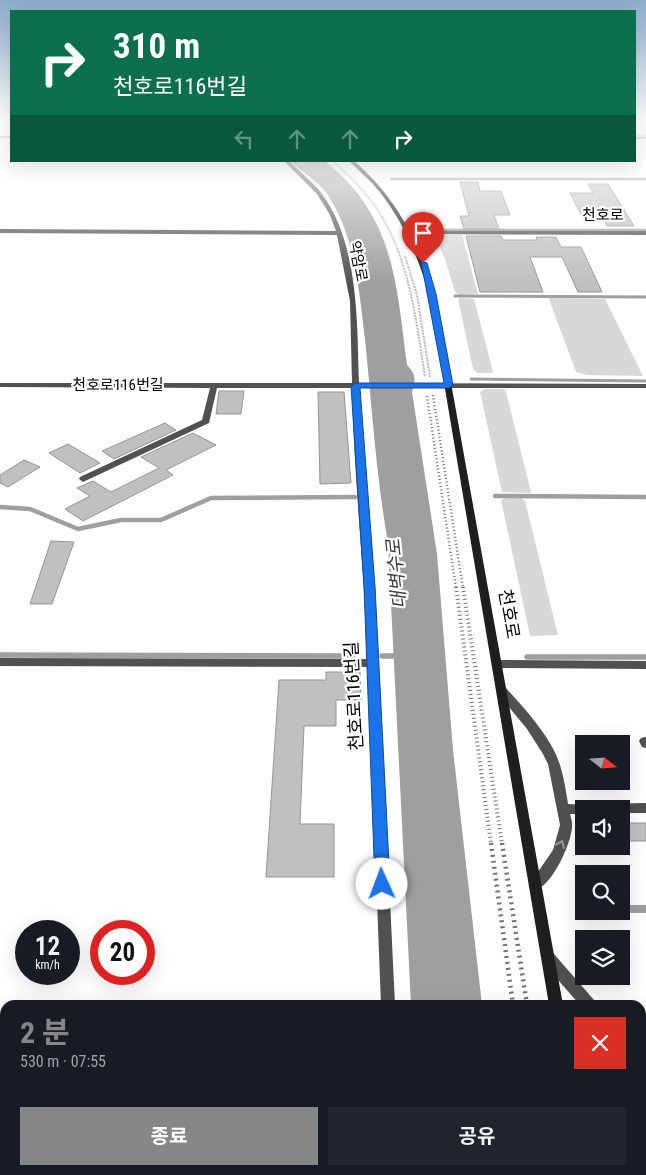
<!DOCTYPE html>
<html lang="ko">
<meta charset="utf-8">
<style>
:root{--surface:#171b24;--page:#20242c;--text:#f1f3f6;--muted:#9ea1a6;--accent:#858687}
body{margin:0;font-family:"Roboto Condensed","Noto Sans KR",sans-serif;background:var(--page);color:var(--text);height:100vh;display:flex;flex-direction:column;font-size:19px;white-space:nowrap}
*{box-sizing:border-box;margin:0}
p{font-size:16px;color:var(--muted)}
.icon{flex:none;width:28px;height:28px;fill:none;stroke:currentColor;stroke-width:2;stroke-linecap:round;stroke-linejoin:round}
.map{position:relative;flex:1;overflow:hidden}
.sheet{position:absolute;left:0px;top:1000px;width:646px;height:175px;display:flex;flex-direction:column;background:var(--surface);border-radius:15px 15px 0 0;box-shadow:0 5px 20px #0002}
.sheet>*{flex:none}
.banner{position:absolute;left:10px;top:10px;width:626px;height:152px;border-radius:0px;box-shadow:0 5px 20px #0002;background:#0b6e4f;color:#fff;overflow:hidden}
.needle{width:32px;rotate:107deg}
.fabs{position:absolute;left:575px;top:735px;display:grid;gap:10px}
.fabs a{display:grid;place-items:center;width:55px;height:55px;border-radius:0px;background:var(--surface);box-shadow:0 5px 20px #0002;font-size:25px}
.speed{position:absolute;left:15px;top:920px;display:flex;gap:10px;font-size:25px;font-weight:700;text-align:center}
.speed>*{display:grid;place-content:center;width:65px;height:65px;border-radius:50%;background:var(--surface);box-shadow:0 5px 20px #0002;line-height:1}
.speed small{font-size:12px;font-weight:400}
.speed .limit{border:8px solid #d22;background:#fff;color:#111}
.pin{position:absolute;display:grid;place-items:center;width:42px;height:42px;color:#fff;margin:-51px -21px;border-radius:50% 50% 50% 0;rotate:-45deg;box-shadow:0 0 5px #0007}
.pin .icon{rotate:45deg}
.me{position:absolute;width:55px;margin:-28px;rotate:358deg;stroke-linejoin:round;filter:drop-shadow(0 0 4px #0008)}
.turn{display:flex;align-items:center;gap:18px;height:105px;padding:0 20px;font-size:22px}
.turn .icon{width:65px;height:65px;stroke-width:2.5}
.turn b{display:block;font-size:35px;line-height:42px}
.lanes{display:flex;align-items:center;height:48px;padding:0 20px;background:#0003;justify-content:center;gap:25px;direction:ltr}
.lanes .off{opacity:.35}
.round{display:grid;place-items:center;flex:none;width:52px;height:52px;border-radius:0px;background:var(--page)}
.headline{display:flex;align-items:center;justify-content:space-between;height:85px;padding:0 20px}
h1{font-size:30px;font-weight:700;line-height:38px;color:var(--accent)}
.cta{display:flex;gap:10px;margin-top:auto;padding:10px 20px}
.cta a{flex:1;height:58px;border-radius:0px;background:var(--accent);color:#fff;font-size:20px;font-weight:700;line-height:58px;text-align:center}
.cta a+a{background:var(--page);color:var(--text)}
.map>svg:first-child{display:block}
</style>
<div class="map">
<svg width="646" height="1175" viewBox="0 0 646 1175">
<rect width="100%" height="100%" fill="#fff"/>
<g fill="#d8d8d8">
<polygon points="434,235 462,235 478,294 459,295 455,292 445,259"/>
<polygon points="460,298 474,299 493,372 491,373 478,373 473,369 458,299"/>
<polygon points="550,298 605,299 643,376 587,375 576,372 550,302 549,299"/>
<polygon points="485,389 504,389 506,392 531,492 530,493 502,492 480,392"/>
<polygon points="505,498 521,498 525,501 558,635 530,636 501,500"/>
</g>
<g fill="#9f9f9f">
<path d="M290 161H325C395 217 396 283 407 365 416 374 416 380 412 392L437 554 453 750 482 1005H411L388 543C376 475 372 407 365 339 359 292 356 242 331 200 322 184 304 173 290 161Z"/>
<polygon points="419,1170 495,1170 496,1175 419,1175"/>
</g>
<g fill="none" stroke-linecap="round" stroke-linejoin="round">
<g stroke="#9f9f9f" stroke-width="2.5">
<polyline points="635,136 646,136"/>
<polyline points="391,179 646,179"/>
<polyline points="430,230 646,230"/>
</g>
<g stroke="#9f9f9f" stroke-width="3">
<polyline points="455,296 646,297"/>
<polyline points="471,379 646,381"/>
</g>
<g stroke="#9f9f9f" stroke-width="4.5">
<polyline points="495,496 646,497"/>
<polyline points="0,507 30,509 78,529 121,520 161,520 211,498 355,497"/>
</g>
<g stroke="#9f9f9f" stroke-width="5.5">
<polyline points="0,655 353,656"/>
<polyline points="382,656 399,656"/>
<polyline points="527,657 646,657"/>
</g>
<g stroke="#9f9f9f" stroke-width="8">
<polyline points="582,909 584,909"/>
<polyline points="621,909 646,909"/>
</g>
</g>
<g fill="#c0c0c0" stroke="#959595">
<polygon points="460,182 478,182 480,191 501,191 510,215 494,215 499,229 464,229 460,216 469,216"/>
<polygon points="588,184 608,184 634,226 607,226 604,220 584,220 570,193 593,193"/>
<polygon points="466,236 501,236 503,240 537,240 536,237 556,237 561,247 581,247 602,292 578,292 562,257 530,257 543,292 480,292"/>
<polygon points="219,391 244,391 241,414 216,414"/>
<polygon points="318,392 344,392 351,483 320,484"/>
<polygon points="165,423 176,430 114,459 102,451"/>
<polygon points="193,433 216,445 166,470 173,475 83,521 65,509 90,496 77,488 93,481 111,492 159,468 141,457"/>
<polygon points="68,444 100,463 80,473 49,453"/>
<polygon points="24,460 40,467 8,487 0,483 0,475"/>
<polygon points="51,541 74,542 52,604 30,604"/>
<polygon points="326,672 360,672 361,700 336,700 336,726 304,726 300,824 334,824 334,877 266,877 279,680 326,680"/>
<polygon points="622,823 646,823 646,841 627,841"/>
</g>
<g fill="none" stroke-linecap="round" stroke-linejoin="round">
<g stroke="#737373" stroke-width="2" stroke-dasharray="0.5 1" stroke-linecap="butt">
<path d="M333 161C348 175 363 189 375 206 409 255 416 319 425 377"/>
<polyline points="405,256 417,295 430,377"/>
</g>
<g stroke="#737373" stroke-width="2.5" stroke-dasharray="1 2.5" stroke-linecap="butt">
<polyline points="433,395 463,588"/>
<polyline points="427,396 456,588"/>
</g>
<g stroke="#737373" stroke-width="4" stroke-dasharray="1 3" stroke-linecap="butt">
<polyline points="456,587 491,844"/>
<polyline points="463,587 502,844"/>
</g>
<g stroke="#737373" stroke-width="4.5" stroke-dasharray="2 4" stroke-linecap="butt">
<polyline points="491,843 513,1005"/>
<polyline points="502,843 527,1005"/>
<polyline points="536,1170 537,1175"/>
<polyline points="552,1170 552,1175"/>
</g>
<g fill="#515151" fill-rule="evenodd">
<rect x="0" y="136" width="11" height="2"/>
<rect x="635" y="137" width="11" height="2"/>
<path d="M284 161H289C300 172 313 182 322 194 359 244 357 323 359 383L646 384V388H359L361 432 375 587 395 1005H381L368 667 0 666V658L368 659C364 569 354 478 352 388H217L209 423 83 482 79 479 80 477 202 420 210 388 0 387V383H352L350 301 337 235 0 233V229L336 231 330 215 317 194Z"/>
<polygon points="409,231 646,231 646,235 407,234 406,233"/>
<polygon points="497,660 646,661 646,669 497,668 493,667 492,664 493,661"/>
<path d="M502 687 506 688C525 709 552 738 560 765 564 778 566 791 568 804L588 805 590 809H584V814H570C572 821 573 826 571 833 569 847 548 895 531 889L529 885 553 850 560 825 548 764 543 754 527 729 498 694 496 691 498 688Z"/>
<polygon points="645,737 646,737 646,748 642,747 639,741 641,738"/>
<polygon points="646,803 646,813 621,813 621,809 592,809 594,805 598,804"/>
<polygon points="549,953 554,954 594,1000 596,1005 580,1005 544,964 542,959 544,954"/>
<rect x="641" y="1133" width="5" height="16"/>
<polygon points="641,1157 646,1159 646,1175 635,1175 634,1170 641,1170"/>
<rect x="385" y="1170" width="16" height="5"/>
</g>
<g fill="#1e1e1e" fill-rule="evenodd">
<path d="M349 161H354C396 197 419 242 435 294L563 1005H549L429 294C418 257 403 221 379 191 370 180 359 171 349 161Z"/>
<polygon points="577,1170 593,1170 594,1175 578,1175"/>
</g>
</g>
<defs><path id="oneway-chevron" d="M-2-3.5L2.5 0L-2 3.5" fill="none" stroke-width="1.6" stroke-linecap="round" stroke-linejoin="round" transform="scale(1.25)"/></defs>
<use stroke="#979797" href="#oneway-chevron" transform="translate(561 844) rotate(-67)"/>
<linearGradient id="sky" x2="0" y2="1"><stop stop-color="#8baccb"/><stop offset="0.42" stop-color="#fff"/><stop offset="1" stop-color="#fff" stop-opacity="0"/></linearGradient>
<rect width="646" height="284" fill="url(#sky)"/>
<polygon fill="#1a73e8" stroke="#114b97" points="421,261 427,263 436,294 453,385 449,388 360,388 375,587 390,884 388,889 382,891 377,889 375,884 364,587 351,386 356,383 444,383"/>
<g text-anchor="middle" stroke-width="4.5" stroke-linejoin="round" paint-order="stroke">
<g font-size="15" fill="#000" stroke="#fff">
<text x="603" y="220">천호로</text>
<text transform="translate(358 261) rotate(79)" y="5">약암로</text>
<text x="118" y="390">천호로116번길</text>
</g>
<g font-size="18" fill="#000" stroke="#fff">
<text transform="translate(509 614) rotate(80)" y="6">천호로</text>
<text transform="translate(354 696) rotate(-93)" y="6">천호로116번길</text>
</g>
<g font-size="19" font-style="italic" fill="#404040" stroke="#fff">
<text transform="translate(396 574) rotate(-96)" y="7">대벽수로</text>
</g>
</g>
</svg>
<div class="fabs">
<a><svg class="needle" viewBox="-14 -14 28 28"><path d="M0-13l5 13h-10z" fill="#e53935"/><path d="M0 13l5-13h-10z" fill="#9ea1a6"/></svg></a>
<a><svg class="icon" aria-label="sound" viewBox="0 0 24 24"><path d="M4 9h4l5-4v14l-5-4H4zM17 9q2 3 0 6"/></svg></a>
<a><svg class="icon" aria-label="search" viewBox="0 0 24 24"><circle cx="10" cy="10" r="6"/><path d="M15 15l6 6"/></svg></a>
<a><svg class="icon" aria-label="layers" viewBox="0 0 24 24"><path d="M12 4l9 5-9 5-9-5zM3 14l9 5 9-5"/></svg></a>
</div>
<div class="speed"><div>12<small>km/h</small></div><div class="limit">20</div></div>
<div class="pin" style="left:423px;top:263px;background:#d93025"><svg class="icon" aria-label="arrive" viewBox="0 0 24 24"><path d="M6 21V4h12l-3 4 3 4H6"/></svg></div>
<svg class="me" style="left:382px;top:884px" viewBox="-20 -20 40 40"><circle r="19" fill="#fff"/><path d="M0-13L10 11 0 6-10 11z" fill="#1a73e8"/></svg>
<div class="banner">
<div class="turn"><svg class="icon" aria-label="right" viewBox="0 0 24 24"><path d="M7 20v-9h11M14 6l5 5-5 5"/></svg><div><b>310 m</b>천호로116번길</div></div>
<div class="lanes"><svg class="icon off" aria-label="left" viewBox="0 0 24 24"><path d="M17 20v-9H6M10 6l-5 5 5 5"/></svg><svg class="icon off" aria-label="ahead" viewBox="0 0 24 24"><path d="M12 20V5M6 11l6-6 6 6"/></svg><svg class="icon off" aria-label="ahead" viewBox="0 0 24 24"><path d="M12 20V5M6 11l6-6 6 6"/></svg><svg class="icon" aria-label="right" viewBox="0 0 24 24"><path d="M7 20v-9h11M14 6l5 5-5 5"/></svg></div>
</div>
<section class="sheet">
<div class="headline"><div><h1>2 분</h1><p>530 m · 07:55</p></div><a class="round" style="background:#d93025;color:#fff"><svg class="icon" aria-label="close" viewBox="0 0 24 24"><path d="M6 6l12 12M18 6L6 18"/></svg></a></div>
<div class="cta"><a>종료</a><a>공유</a></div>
</section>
</div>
